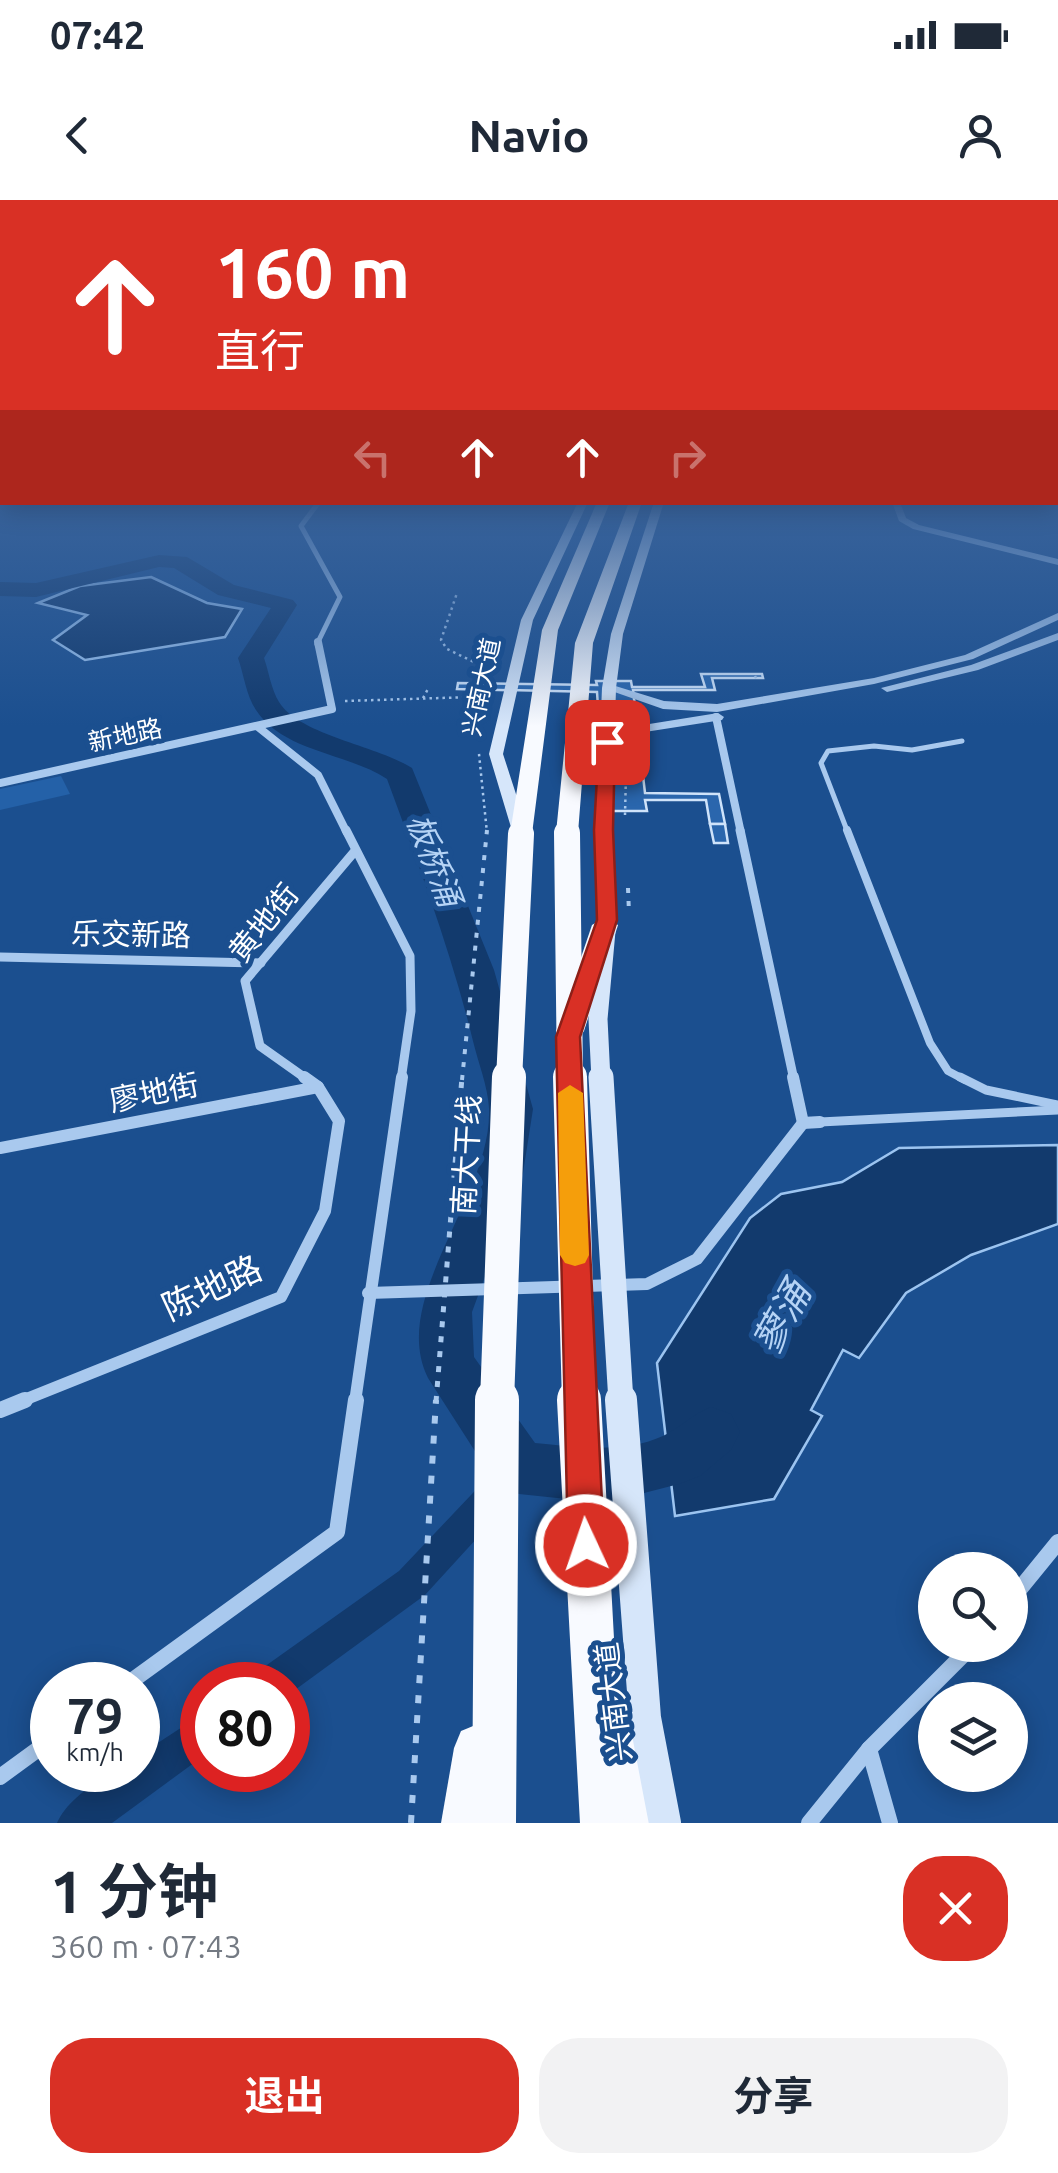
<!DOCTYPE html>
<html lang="zh">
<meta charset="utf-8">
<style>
:root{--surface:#fff;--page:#f2f2f3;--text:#1f2937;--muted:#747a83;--accent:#d93025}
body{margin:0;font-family:Ubuntu,"Noto Sans SC",sans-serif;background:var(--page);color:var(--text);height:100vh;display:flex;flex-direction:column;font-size:38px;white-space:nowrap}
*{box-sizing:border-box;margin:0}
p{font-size:32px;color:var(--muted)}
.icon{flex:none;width:55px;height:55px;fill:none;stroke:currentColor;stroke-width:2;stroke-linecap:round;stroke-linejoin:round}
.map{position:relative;height:1623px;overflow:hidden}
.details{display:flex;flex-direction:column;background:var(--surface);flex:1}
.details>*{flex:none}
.banner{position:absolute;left:0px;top:0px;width:1060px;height:305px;box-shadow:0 5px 25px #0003;background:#d93025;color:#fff;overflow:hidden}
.controls{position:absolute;left:918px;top:1352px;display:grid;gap:20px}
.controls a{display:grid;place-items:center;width:110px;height:110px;border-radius:50%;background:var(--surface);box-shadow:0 5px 25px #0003;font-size:50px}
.speed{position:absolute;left:30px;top:1462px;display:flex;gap:20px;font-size:50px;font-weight:700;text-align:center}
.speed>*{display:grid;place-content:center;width:130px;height:130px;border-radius:50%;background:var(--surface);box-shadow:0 5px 25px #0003;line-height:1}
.speed small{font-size:25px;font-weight:400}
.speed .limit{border:15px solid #d22;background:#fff;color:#111}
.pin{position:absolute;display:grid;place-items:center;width:85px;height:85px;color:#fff;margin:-42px;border-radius:20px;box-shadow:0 5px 15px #0006}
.me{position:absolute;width:110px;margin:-55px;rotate:357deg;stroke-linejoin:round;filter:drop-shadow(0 0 8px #0008)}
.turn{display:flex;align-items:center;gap:35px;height:210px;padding:0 50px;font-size:45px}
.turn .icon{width:130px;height:130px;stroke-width:2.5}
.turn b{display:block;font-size:70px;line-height:85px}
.lanes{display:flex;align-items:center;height:95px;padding:0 50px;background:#0003;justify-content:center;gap:50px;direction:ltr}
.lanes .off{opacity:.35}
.round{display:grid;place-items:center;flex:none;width:105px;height:105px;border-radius:40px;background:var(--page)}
.overview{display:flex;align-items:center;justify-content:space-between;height:170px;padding:0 50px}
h1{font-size:60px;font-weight:700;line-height:75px}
.button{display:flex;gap:20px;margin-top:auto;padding:20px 50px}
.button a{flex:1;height:115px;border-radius:40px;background:var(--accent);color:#fff;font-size:40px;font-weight:700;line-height:115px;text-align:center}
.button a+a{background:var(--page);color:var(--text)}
.status{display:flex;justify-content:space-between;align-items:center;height:70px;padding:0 50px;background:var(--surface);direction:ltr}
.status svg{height:28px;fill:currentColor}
header{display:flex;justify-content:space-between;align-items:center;height:130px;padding:0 50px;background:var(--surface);font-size:45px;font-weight:700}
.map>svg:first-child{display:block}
</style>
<div class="status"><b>07:42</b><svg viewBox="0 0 49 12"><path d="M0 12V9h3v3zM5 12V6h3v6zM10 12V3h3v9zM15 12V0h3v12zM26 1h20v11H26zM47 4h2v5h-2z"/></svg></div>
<header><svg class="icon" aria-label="back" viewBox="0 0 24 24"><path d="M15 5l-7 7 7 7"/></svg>Navio<svg class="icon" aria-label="person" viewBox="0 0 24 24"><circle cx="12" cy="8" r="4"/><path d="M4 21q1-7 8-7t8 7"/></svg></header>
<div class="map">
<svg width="1058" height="1623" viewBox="0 0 1058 1623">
<rect width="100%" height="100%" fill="#1b4f8f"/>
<polygon fill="#2461a8" points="61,576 70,594 0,610 0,589"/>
<g fill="#123a6d" stroke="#9cc4f0" stroke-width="2.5">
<polygon points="151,377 207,403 242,409 225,437 85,460 53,440 87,415 38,403 80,386"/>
<polygon points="1058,945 1058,1024 971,1055 906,1093 859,1158 843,1150 811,1210 822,1216 774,1299 675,1316 657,1163 750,1018 781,994 842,982 899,948"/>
</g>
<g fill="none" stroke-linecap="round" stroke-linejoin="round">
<g fill="#123a6d" fill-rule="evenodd">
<polygon points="519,1253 531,1257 535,1268 531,1279 425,1395 288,1495 288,1485 251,1485 257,1472 399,1371 507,1257"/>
<path d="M202 1514V1557L112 1623H57C69 1596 109 1570 138 1570V1556Z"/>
</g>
<path fill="#123a6d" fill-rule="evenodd" d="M159 355 187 357 234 385 293 400 297 405 264 458C269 472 271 489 279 502 299 535 378 546 412 568L494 770 533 909 523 973 472 1112 474 1157 535 1243C577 1247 623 1254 663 1236 680 1228 692 1214 711 1207L731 1214 740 1232 731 1250 700 1276 679 1284 605 1303 519 1294 498 1287 428 1178C388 1098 493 995 489 908 488 887 478 862 473 841 451 751 419 666 387 579 348 553 283 552 256 510 246 495 244 475 238 458L271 408 218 395 174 368 159 367 36 397 0 396V382L36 383Z"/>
</g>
<g fill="#2a66ad" stroke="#cfe3fa" stroke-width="2.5">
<polygon points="701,474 762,474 763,478 712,478 715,490 633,490 645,593 719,594 725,624 710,624 706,600 645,600 647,611 605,611 597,492 457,489 458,483 597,485 596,481 631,481 632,487 705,487"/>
<polygon points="710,624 725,624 728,643 714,643"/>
</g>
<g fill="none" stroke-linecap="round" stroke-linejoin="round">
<g stroke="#a9c9ee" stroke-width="2.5" stroke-dasharray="2.5 4" stroke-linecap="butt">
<polyline points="755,476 757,480"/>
<polyline points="472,497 484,508 486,517"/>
<polyline points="423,498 429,487"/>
<polyline points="345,501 472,497 482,481 478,464 447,449 441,440 457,393"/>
<polyline points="625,615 626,574"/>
</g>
<polyline stroke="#a9c9ee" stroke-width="5" points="848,633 821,563 828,551 874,546 912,550 962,541"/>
<polyline stroke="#a9c9ee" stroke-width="8" points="847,630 930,843 948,871 965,880"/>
<g stroke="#a9c9ee" stroke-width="9">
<polyline points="960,877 986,890 1058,905"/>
<polyline points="820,922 1058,910"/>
</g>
<polyline stroke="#a9c9ee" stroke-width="5" points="317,444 340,397 301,326 319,302"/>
<g stroke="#a9c9ee" stroke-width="8">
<polyline points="716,517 741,633"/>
<polyline points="258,527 318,575 347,633"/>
<polyline points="0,583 332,509 318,442"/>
</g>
<g stroke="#a9c9ee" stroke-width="9">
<polyline points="346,630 410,756 411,811 401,880"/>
<polyline points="740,630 794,880"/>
<polyline points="0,757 261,763"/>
<polyline points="308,880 260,846 245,781 355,651"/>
</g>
<g stroke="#a9c9ee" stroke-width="12">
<polyline points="793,877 803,923 820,922"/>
<polyline points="0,948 318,887"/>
<polyline points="368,1093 647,1084 697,1059 803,923"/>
<polyline points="19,1202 281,1097 325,1011 339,921 318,887 304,877"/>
<polyline points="355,1202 402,877"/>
</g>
<g stroke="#a9c9ee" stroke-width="16">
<polyline points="0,1210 25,1200"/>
<polyline points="1010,1401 1058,1342"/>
<polyline points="126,1485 337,1332 356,1200"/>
<polyline points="869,1549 890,1623"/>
<polyline points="0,1577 52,1539"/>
<polyline points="809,1623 869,1549 973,1445"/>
</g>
<g fill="#a9c9ee" fill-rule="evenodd">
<polygon points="892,302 900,302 906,318 919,325 1058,359 1058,365 913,329 899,321"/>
<polygon points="1058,413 1058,420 973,459 874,484 717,512 663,509 603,488 609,484 664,501 717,504 874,478 965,455"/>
<polygon points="1058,433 1058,440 978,470 887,492 881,488 971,465"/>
<polygon points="718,513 724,517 722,520 645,532 607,546 601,542 643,525"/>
</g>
<g fill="#d6e6fa" fill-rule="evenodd">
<polygon points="578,302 588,302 533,420 503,554 529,634 521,639 513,634 489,554 521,420"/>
<polygon points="654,302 664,302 623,434 616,488 612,630 604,635 596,630 602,488 611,434"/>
</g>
<g fill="#f8faff" fill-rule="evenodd">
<polygon points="597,302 610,302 558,430 532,634 521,641 510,634 542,430"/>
<polygon points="629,302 642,302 593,443 578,633 567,640 556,633 575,443"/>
<polygon points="605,717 618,725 584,831 580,837 560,837 556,831 592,725"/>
<polygon points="610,1495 627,1502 666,1623 616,1623 586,1519 593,1502"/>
<polygon points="478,1524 495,1531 502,1548 491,1623 441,1623 454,1548 461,1531"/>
</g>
<polyline stroke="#a9c9ee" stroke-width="2.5" stroke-dasharray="2.5 4" stroke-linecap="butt" points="479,554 487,633"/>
<g stroke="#a9c9ee" stroke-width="4" stroke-dasharray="5 8" stroke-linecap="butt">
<polyline points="628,688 629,713"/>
<polyline points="462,880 487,630"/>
</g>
<polyline stroke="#a9c9ee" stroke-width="5" stroke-dasharray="6 9" stroke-linecap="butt" points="436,1202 462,877"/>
<polyline stroke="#a9c9ee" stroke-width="6" stroke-dasharray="8 12" stroke-linecap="butt" points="411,1623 436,1200"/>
<polyline stroke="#d6e6fa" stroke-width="19" points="601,880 598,819 607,720 604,630"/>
<polyline stroke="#d6e6fa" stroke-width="25" points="601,877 621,1202"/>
<polyline stroke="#d6e6fa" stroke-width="32" points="621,1200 645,1518 665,1623"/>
<g stroke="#f8faff" stroke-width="26">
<polyline points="567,633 570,880"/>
<polyline points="509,880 521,634"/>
</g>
<g stroke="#f8faff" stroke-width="34">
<polyline points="570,877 579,1202"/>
<polyline points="497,1202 509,877"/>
</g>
<g stroke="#f8faff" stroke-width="44">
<polyline points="579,1200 602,1623"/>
<polyline points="494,1623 497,1200"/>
</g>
</g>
<linearGradient id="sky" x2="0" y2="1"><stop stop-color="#0f2b4f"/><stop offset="0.57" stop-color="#39639b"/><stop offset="1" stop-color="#39639b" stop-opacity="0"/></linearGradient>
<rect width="1058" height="526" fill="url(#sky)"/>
<polygon fill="#d93025" stroke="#8d1f18" stroke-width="2.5" points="607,537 615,542 613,630 617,720 580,837 604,1345 598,1357 586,1361 574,1357 568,1345 556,837 597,720 594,630 599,542"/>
<polygon fill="#f59e0b" points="570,885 583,893 589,1055 585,1063 575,1066 565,1063 560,1055 558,893"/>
<g text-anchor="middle" stroke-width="10" stroke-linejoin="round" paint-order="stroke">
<g font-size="25" fill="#fff" stroke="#1b4f8f">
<text transform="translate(481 487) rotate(-78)" y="9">兴南大道</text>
<text transform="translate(125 535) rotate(-12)" y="9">新地路</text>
</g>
<g font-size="30" fill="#fff" stroke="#1b4f8f">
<text transform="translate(264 723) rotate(-51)" y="10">黄地街</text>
<text transform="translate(131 735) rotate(1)" y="10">乐交新路</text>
<text transform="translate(154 893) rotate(-11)" y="10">廖地街</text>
<text transform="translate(467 955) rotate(-87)" y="10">南大干线</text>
<text transform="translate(614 1502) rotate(-97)" y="10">兴南大道</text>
</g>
<g font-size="32" font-style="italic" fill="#b5d3f5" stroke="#1b4f8f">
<text transform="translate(434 660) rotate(69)" y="11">板桥涌</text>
</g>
<g font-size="35" fill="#fff" stroke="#1b4f8f">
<text transform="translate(212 1088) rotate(-25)" y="12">陈地路</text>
</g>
<g font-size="38" font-style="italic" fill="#b5d3f5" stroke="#1b4f8f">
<text transform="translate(782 1118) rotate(-61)" y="13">蓼涌</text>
</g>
</g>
</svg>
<div class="controls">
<a><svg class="icon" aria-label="search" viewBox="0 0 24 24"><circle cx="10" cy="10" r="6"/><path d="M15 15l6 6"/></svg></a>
<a><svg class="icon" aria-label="layers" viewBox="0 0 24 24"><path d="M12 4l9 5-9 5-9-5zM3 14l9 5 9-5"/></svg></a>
</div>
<div class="speed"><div>79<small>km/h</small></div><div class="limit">80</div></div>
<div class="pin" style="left:607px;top:542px;background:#d93025"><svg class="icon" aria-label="arrive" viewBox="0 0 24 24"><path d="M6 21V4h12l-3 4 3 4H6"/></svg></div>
<svg class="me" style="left:586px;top:1345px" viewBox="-20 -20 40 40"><circle r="17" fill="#d93025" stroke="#fff" stroke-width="3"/><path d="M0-11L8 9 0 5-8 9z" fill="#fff"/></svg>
<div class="banner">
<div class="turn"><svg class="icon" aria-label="ahead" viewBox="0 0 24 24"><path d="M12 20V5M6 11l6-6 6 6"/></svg><div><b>160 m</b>直行</div></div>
<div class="lanes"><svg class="icon off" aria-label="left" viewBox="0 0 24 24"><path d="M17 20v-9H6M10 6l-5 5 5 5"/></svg><svg class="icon" aria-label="ahead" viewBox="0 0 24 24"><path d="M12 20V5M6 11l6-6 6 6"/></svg><svg class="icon" aria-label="ahead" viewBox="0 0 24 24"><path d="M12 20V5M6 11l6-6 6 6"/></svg><svg class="icon off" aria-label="right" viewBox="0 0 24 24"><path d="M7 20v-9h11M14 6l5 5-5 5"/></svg></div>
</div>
</div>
<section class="details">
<div class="overview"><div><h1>1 分钟</h1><p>360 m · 07:43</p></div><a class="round" style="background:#d93025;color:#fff"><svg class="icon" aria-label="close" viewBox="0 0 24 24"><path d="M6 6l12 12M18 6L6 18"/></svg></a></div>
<div class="button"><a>退出</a><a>分享</a></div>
</section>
